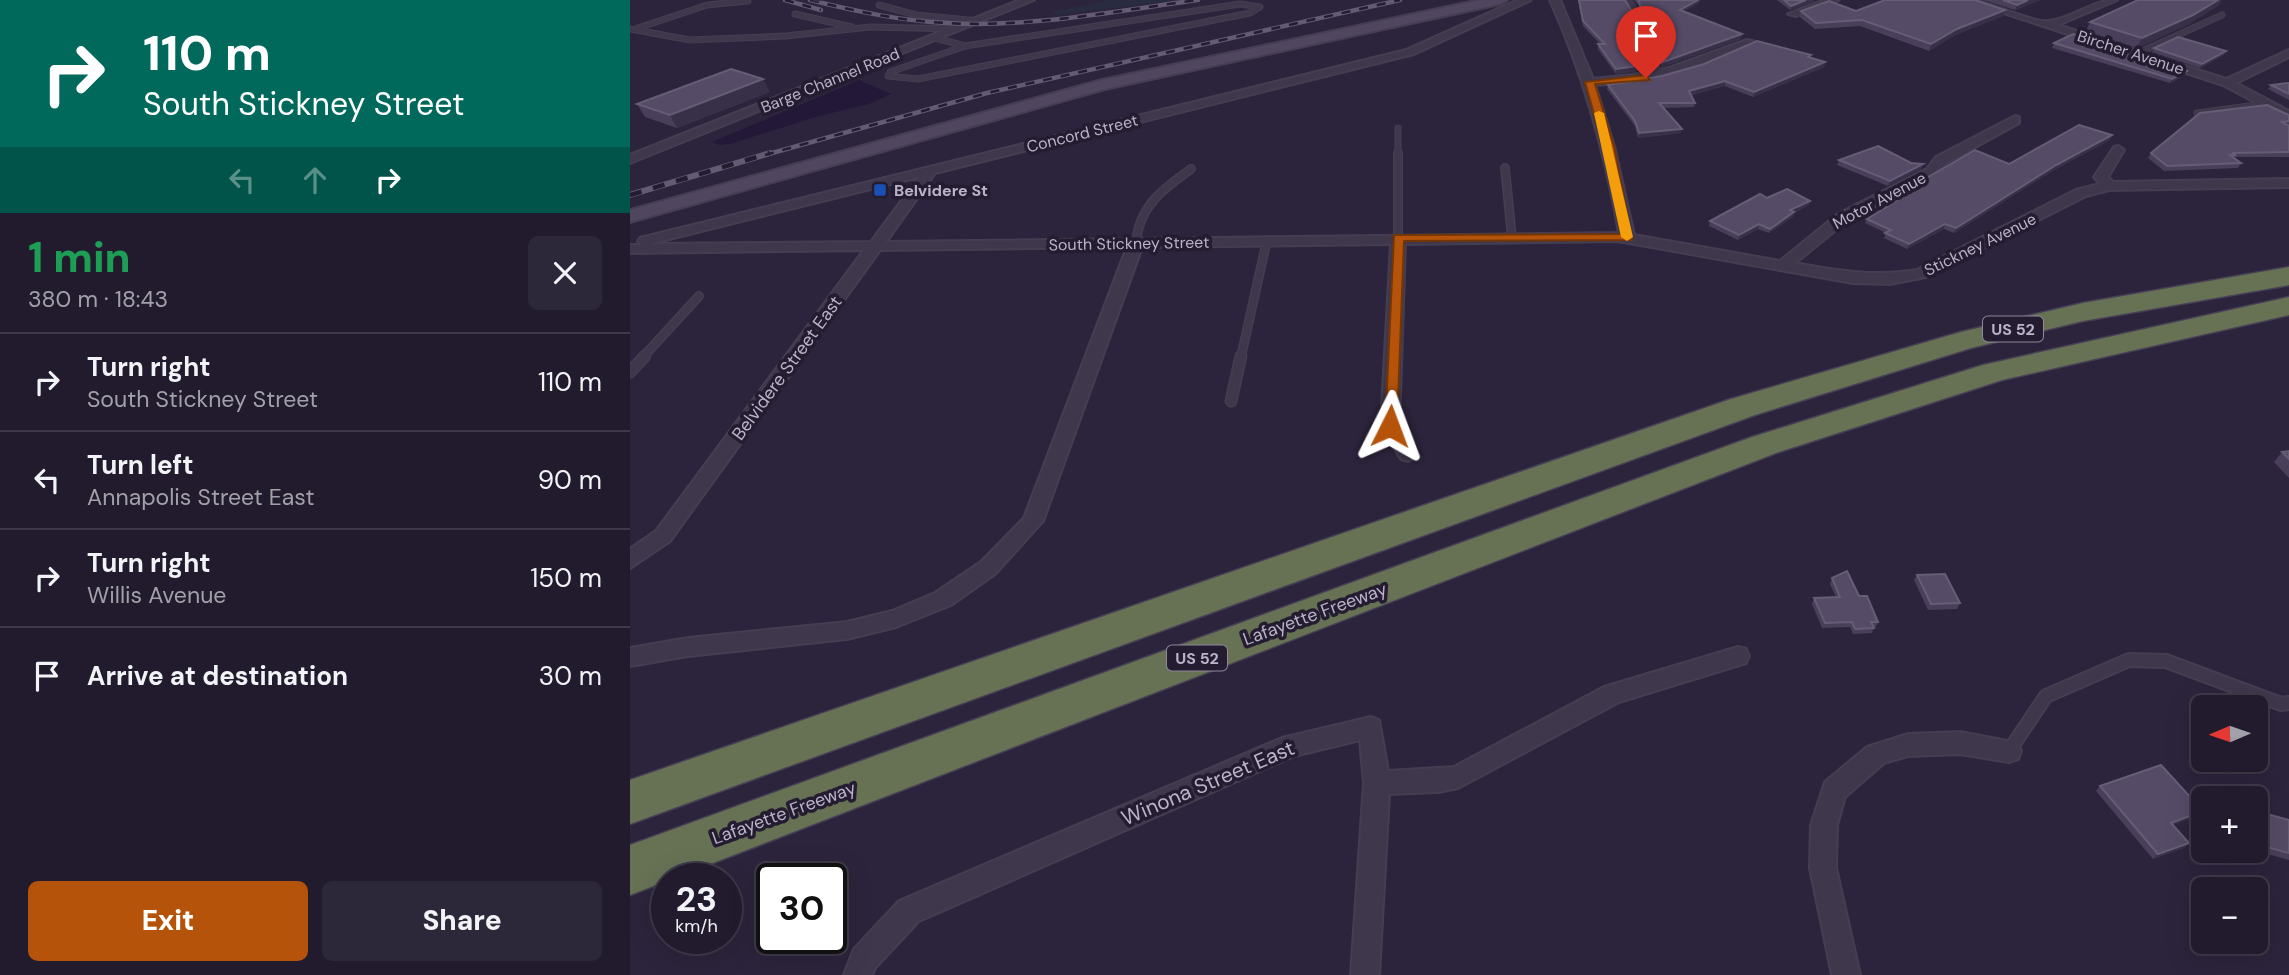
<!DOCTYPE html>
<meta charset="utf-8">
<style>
:root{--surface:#211b2d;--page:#2d2839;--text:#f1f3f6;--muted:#a2a1aa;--line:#3e3949;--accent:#b45309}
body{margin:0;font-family:"DM Sans",sans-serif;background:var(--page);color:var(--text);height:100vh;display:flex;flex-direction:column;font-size:26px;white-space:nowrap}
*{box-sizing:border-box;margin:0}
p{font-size:23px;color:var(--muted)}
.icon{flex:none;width:38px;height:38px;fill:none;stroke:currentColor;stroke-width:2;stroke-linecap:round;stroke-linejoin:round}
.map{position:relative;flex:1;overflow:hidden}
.details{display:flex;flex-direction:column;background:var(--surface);width:630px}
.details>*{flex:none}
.banner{background:#00695c;color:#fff;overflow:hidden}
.needle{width:46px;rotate:268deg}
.tools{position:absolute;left:1561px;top:695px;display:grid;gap:14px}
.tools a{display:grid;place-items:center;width:77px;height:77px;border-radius:10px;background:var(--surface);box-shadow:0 7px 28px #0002,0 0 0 2px var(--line);font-size:35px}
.speed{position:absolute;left:21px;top:863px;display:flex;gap:14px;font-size:35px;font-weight:700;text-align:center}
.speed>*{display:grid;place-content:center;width:91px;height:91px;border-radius:50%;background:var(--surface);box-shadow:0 7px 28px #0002,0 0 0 2px var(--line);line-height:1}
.speed small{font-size:18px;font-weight:400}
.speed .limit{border:4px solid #111;border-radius:10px;background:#fff;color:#111}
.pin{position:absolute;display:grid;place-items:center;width:60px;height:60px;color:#fff;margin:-72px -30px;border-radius:50% 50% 50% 0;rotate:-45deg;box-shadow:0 0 7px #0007}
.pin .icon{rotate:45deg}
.me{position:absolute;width:77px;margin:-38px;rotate:3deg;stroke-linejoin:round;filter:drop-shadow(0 0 5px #0008)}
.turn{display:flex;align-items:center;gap:24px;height:147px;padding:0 28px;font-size:32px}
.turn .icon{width:91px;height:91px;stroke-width:2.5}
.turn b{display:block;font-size:49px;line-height:60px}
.lanes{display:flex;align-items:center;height:66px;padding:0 28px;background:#0003;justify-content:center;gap:35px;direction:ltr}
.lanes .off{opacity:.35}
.round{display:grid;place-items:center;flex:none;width:74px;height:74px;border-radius:10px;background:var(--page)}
.head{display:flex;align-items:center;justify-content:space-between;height:119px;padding:0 28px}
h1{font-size:42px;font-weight:800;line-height:52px;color:#1e9e55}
.cta{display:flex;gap:14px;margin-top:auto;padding:14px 28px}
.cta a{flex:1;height:80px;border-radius:10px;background:var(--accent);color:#fff;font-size:28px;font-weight:800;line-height:80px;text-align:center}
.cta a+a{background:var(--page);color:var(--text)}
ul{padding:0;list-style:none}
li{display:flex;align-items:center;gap:21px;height:98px;padding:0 28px;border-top:2px solid var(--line)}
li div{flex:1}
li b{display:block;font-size:26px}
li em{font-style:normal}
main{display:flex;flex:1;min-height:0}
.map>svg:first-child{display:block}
</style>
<main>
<section class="details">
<div class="banner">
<div class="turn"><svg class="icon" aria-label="right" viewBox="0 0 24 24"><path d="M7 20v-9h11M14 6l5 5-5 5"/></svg><div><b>110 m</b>South Stickney Street</div></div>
<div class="lanes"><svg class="icon off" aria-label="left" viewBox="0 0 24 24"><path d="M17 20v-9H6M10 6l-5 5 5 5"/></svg><svg class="icon off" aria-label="ahead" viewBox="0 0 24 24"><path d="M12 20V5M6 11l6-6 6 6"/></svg><svg class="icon" aria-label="right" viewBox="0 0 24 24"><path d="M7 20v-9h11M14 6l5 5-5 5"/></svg></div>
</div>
<div class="head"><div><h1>1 min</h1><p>380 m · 18:43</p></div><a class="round"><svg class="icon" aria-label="close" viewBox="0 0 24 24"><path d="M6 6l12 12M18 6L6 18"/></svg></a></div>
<ul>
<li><svg class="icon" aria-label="right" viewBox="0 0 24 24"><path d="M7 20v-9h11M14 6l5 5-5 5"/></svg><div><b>Turn right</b><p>South Stickney Street</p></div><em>110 m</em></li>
<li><svg class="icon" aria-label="left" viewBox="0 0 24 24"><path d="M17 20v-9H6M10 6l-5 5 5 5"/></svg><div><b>Turn left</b><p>Annapolis Street East</p></div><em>90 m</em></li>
<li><svg class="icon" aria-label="right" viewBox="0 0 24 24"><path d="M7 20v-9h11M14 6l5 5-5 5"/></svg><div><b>Turn right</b><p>Willis Avenue</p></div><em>150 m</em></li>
<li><svg class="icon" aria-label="arrive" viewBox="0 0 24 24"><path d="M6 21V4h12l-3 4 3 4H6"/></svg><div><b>Arrive at destination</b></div><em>30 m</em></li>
</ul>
<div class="cta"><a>Exit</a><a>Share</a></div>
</section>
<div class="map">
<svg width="1659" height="975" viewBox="0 0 1659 975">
<rect width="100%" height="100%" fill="#2c243c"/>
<polygon fill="#292b40" points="478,0 550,0 425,15 422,12"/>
<polygon fill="#241839" points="229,80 261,94 239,104 189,116 100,144 90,145 82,142"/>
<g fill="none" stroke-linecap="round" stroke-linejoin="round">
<g stroke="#453e52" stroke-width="7">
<g id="service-far3">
<path d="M998 0C1017 22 1014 52 1031 75"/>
<polygon points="610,4 630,7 620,13 288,79 258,76 260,72 335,46"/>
<polyline points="249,5 286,15 349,21"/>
<polyline points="165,14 222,27"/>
<polyline points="0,29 60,40 156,36 240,27 328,29"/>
<polyline points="5,29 77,5 118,1"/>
<polyline points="305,38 335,46"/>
<polyline points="1506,54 1592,15"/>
<polyline points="1567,113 1634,104"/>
<polyline points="768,128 768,155"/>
</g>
</g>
<g stroke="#453e52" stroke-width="10">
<g id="service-far2">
<polyline points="768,153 768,238"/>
<polyline points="875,168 882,238"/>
<path d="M506 243C509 206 533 189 561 169"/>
<polyline points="13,357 69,296"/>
<polyline points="611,357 637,240"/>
</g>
</g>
<g stroke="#453e52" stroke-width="13">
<g id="service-far1">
<polyline points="0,372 15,356"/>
<polyline points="601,401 611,356"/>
</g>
</g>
<g stroke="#453e52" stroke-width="16">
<polyline id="service" points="1379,751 1416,696 1499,660 1536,661 1651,704 1659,703"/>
</g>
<g stroke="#453e52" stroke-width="4">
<g id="minor">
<polygon points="390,0 404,0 0,163 0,155"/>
<path d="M888 0H901L784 54 305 173 256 242 989 233C975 152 954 75 920 0H930L963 79 1002 75 1039 68 1117 40 1126 42C1096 66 1005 84 965 85L984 146 1004 235 1150 261 1208 214 1297 169 1306 157 1385 116 1389 117V123L1316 163 1307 175 1218 220 1165 263C1207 271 1245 277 1287 270L1446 190 1470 184 1464 177 1484 147 1488 146 1494 150 1478 177 1483 182 1659 179V187L1479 190 1456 196 1296 277 1260 284 1223 283 988 241 775 244 769 426 787 455 778 461 771 459 751 426 761 244 512 247 413 521 366 573 321 605 266 627 217 639 58 656 0 666V648L58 638 217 622 262 611 305 593 351 562 394 518 497 247 250 250 40 541 0 568V549L26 531 234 250 0 253V245H12L8 241 10 238 776 50ZM289 177 241 242 19 244Z"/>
<polygon points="1195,0 1209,0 1166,16 1158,14"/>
<path d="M1334 0C1360 0 1403 24 1419 21 1443 18 1462 0 1487 0L1428 25 1596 79 1659 50V57L1606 83 1659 111V120L1593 85Z"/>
<polygon points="1108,647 1116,649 1119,656 1116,663 989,702 828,788 808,792 759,794 749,975 721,975 734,783 730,740 664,756 289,921 245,968 242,975 214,975 224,949 269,901 652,738 741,717 749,720 758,771 824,767 974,687"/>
<polygon points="1330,732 1388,743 1391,751 1388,759 1379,762 1330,754 1278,756 1254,763 1215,797 1207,825 1206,868 1230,975 1202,975 1180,868 1181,825 1195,782 1237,747 1278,734"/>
</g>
</g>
<g stroke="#453e52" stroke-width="4">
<polygon id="secondary" points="850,0 877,0 870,4 475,89 0,222 0,210 472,80"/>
</g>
<g stroke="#474054" stroke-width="3">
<g id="motorway">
<polygon points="1659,267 1659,285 1453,321 1341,348 1125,415 0,824 0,780 1101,399 1331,332 1453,303"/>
<polygon points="1659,297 1659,315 1372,380 1146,453 0,895 0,845 1122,437 1353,365"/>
</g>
</g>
<use href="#service-far3" stroke="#3f384c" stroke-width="5"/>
<use href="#service-far2" stroke="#3f384c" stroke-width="7"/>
<use href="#service-far1" stroke="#3f384c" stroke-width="10"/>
<use href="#service" stroke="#3f384c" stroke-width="12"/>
<use href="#minor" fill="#3f384c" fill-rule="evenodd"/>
<use href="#secondary" fill="#50465f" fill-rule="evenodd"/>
<use href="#motorway" fill="#677255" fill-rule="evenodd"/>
<g stroke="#635a73" stroke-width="4.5">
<g id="rail-far1">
<polyline points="155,0 191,10"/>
<path d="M180 0C225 11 271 21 317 23 401 28 485 11 568 0"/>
<polyline points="135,155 357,93 770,0"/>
</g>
</g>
<g stroke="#635a73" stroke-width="6">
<polyline id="rail" points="0,195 140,153"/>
</g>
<use href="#rail-far1" stroke="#241d31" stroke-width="2.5" stroke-dasharray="9" stroke-linecap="butt"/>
<use href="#rail" stroke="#241d31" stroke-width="4.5" stroke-dasharray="12" stroke-linecap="butt"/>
</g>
<g fill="#493f5a">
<polygon points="948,0 1021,69 986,74 968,49 968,44 970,44 953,26"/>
<polygon points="1004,0 1069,0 1068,4 1054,11 1111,39 1032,67 1009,6"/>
<polygon points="1147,0 1184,0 1184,2 1160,10"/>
<polygon points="1348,0 1410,0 1385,10 1357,1"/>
<polygon points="1589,5 1559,24 1507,48 1456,31 1460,22"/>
<polygon points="1375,10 1373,16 1325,35 1299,51 1230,26 1185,29 1170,17 1171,11"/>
<polygon points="1424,43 1557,71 1555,75 1540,83 1422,48"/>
<polygon points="1524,48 1594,55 1570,68 1522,52"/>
<polygon points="1181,55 1181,57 1195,62 1194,67 1123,97 1095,86 1061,95 1065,103 1064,107 1033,108 1051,133 1008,138 1005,126 977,89 978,85"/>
<polygon points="1659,83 1659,100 1638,89 1641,85"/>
<polygon points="140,92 47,128 15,117 7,104"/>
<polygon points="1659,115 1659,157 1604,157 1611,163 1608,168 1534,171 1518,158 1521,153"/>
<polygon points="1482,135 1480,140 1424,170 1324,233 1314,229 1277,249 1254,238 1256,233 1235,223 1237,219 1278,194 1277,193 1279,188 1379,164"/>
<polygon points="1209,160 1281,163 1293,164 1291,169 1258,186 1207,165"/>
<polygon points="1137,198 1180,201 1179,205 1164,213 1163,217 1139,233 1128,229 1108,240 1079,226 1080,221"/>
<polygon points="1659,451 1659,478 1644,462 1652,452"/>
<polygon points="1287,575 1330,603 1327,609 1298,610 1284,580"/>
<polygon points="1202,578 1229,596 1248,622 1246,627 1244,627 1242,633 1223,634 1220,627 1192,628 1182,604 1184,598 1206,597 1200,584"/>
<polygon points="1470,786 1569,816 1543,825 1559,843 1554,848 1523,859 1466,791"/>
<polygon points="1626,811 1659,820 1659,860 1627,851 1626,844"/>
</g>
<g fill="#382f49">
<polygon points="183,0 193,0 184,3"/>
<polygon points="1069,0 1068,4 1049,14 1050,10"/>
<polygon points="1176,0 1184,0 1184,2 1160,10 1161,6"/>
<polygon points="1398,0 1410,0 1385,10 1387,5"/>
<polygon points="1588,0 1592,0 1589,5 1559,24 1507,48 1512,38"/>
<polygon points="1375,10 1373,16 1325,35 1299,51 1301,44 1327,29"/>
<polygon points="1112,34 1111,39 1032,67 1033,62"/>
<polygon points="1596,51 1594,55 1570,68 1572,64"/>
<polygon points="1195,62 1194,67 1123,97 1124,92"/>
<polygon points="1022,64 1021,69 986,74 986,69"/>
<polygon points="1557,71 1555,75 1540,83 1542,79"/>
<polygon points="133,79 140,92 47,128 40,115"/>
<polygon points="1095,81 1095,86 1058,95 1059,91"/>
<polygon points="1052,129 1051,133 1008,138 1009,133"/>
<polygon points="1482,135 1480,140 1424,170 1324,233 1326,228 1426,165"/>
<polygon points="1293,164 1291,169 1258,186 1260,181"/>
<polygon points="1180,201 1179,205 1164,213 1163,217 1139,233 1140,229 1160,210"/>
<polygon points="1129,224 1128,229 1108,240 1109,235"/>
<polygon points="1315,224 1314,229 1277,249 1279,244"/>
<polygon points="1573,811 1569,816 1536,828 1541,823"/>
<polygon points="1559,843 1554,848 1523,859 1528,854"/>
</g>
<g fill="#554b66" stroke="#655c75" stroke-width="2">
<polygon points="949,0 995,0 1004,15 1022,64 986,69 968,44 975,44 953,21"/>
<polygon points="1008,0 1068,0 1050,10 1112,34 1033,62"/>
<polygon points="1154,0 1176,0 1161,6"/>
<polygon points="1255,0 1345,0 1375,10 1327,29 1301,44 1232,20 1186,23 1171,11 1199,1 1226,11"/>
<polygon points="1373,0 1398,0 1387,5"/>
<polygon points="1508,0 1588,0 1563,15 1512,38 1460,22"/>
<polygon points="1443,34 1557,71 1542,79 1424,43"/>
<polygon points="1548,37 1596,51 1572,64 1524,48"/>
<polygon points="1127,41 1181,55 1178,57 1195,62 1124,92 1095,81 1059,91 1065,103 1029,103 1052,129 1009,133 1005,121 978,85 1032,76 1074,64"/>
<polygon points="101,69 133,79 40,115 7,104"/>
<polygon points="1659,83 1659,94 1641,85"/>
<polygon points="1637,105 1659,115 1659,121 1652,122 1659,126 1659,152 1602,153 1606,155 1600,155 1611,163 1537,166 1521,153 1570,113"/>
<polygon points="1449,125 1482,135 1426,165 1326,228 1315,224 1279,244 1255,233 1261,230 1237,219 1284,190 1279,188 1345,150 1379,164"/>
<polygon points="1248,146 1281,163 1293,164 1260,181 1209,160"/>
<polygon points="1157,189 1180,201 1160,210 1164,212 1140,229 1129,224 1109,235 1080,221 1130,194 1137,198"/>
<polygon points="1659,451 1659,459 1652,452"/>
<polygon points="1217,571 1229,596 1237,596 1248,622 1241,622 1244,628 1225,629 1222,622 1195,623 1184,598 1210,597 1202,578"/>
<polygon points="1315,574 1330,603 1301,604 1287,575"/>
<polygon points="1531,765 1573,811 1541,823 1559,843 1528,854 1470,786"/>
<polygon points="1626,811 1659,820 1659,853 1633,846"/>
</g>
<polygon fill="#b45309" stroke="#753606" stroke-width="2" points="1016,75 1020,80 965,84 984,146 1002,240 774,241 767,426 765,430 755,430 764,235 991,234 973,146 955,82"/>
<polygon fill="#f59e0b" points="969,111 974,113 1003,237 997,241 991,237 964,113"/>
<rect fill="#1a4fb4" stroke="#241d31" stroke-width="2.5" x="243" y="183" width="14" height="14" rx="3.5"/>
<g text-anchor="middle" stroke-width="7" stroke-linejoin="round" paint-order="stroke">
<g font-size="16" fill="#bbb3c7" stroke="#241d31">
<text transform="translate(1501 52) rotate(18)" y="6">Bircher Avenue</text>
<text transform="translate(200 80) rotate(-22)" y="6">Barge Channel Road</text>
<text transform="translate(452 133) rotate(-14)" y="6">Concord Street</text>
<text transform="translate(1249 200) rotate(-28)" y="6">Motor Avenue</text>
<text transform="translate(499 243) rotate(-1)" y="6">South Stickney Street</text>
<text transform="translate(1350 244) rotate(-26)" y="6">Stickney Avenue</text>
</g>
<g font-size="16" font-weight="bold" fill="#bbb3c7" stroke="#241d31" text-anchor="start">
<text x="264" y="196">Belvidere St</text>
</g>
<g fill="#241d31" stroke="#8e869a" stroke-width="2">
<rect x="1353" y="316.5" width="60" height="25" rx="5"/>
<rect x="537" y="645.5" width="60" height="25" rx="5"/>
</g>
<g font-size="16" font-weight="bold" fill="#bbb3c7">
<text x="1383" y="335">US 52</text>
<text x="567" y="664">US 52</text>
</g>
<g font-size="18" fill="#bbb3c7" stroke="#241d31">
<text transform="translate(157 368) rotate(-54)" y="6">Belvidere Street East</text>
<text transform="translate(685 614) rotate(-20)" y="6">Lafayette Freeway</text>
<text transform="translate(154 813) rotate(-20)" y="6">Lafayette Freeway</text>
</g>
<g font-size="21" fill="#bbb3c7" stroke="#241d31">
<text transform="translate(578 783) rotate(-23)" y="7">Winona Street East</text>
</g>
</g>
</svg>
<div class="tools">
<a><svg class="needle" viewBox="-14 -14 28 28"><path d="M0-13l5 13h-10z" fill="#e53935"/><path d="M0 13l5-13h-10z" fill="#a2a1aa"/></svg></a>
<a>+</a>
<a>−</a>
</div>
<div class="speed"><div>23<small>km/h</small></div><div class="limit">30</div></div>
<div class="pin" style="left:1016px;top:78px;background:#d93025"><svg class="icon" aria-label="arrive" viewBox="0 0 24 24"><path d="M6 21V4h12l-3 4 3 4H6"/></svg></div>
<svg class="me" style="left:760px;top:426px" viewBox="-20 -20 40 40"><path d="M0-17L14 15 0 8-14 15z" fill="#b45309" stroke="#fff" stroke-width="4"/></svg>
</div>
</main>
